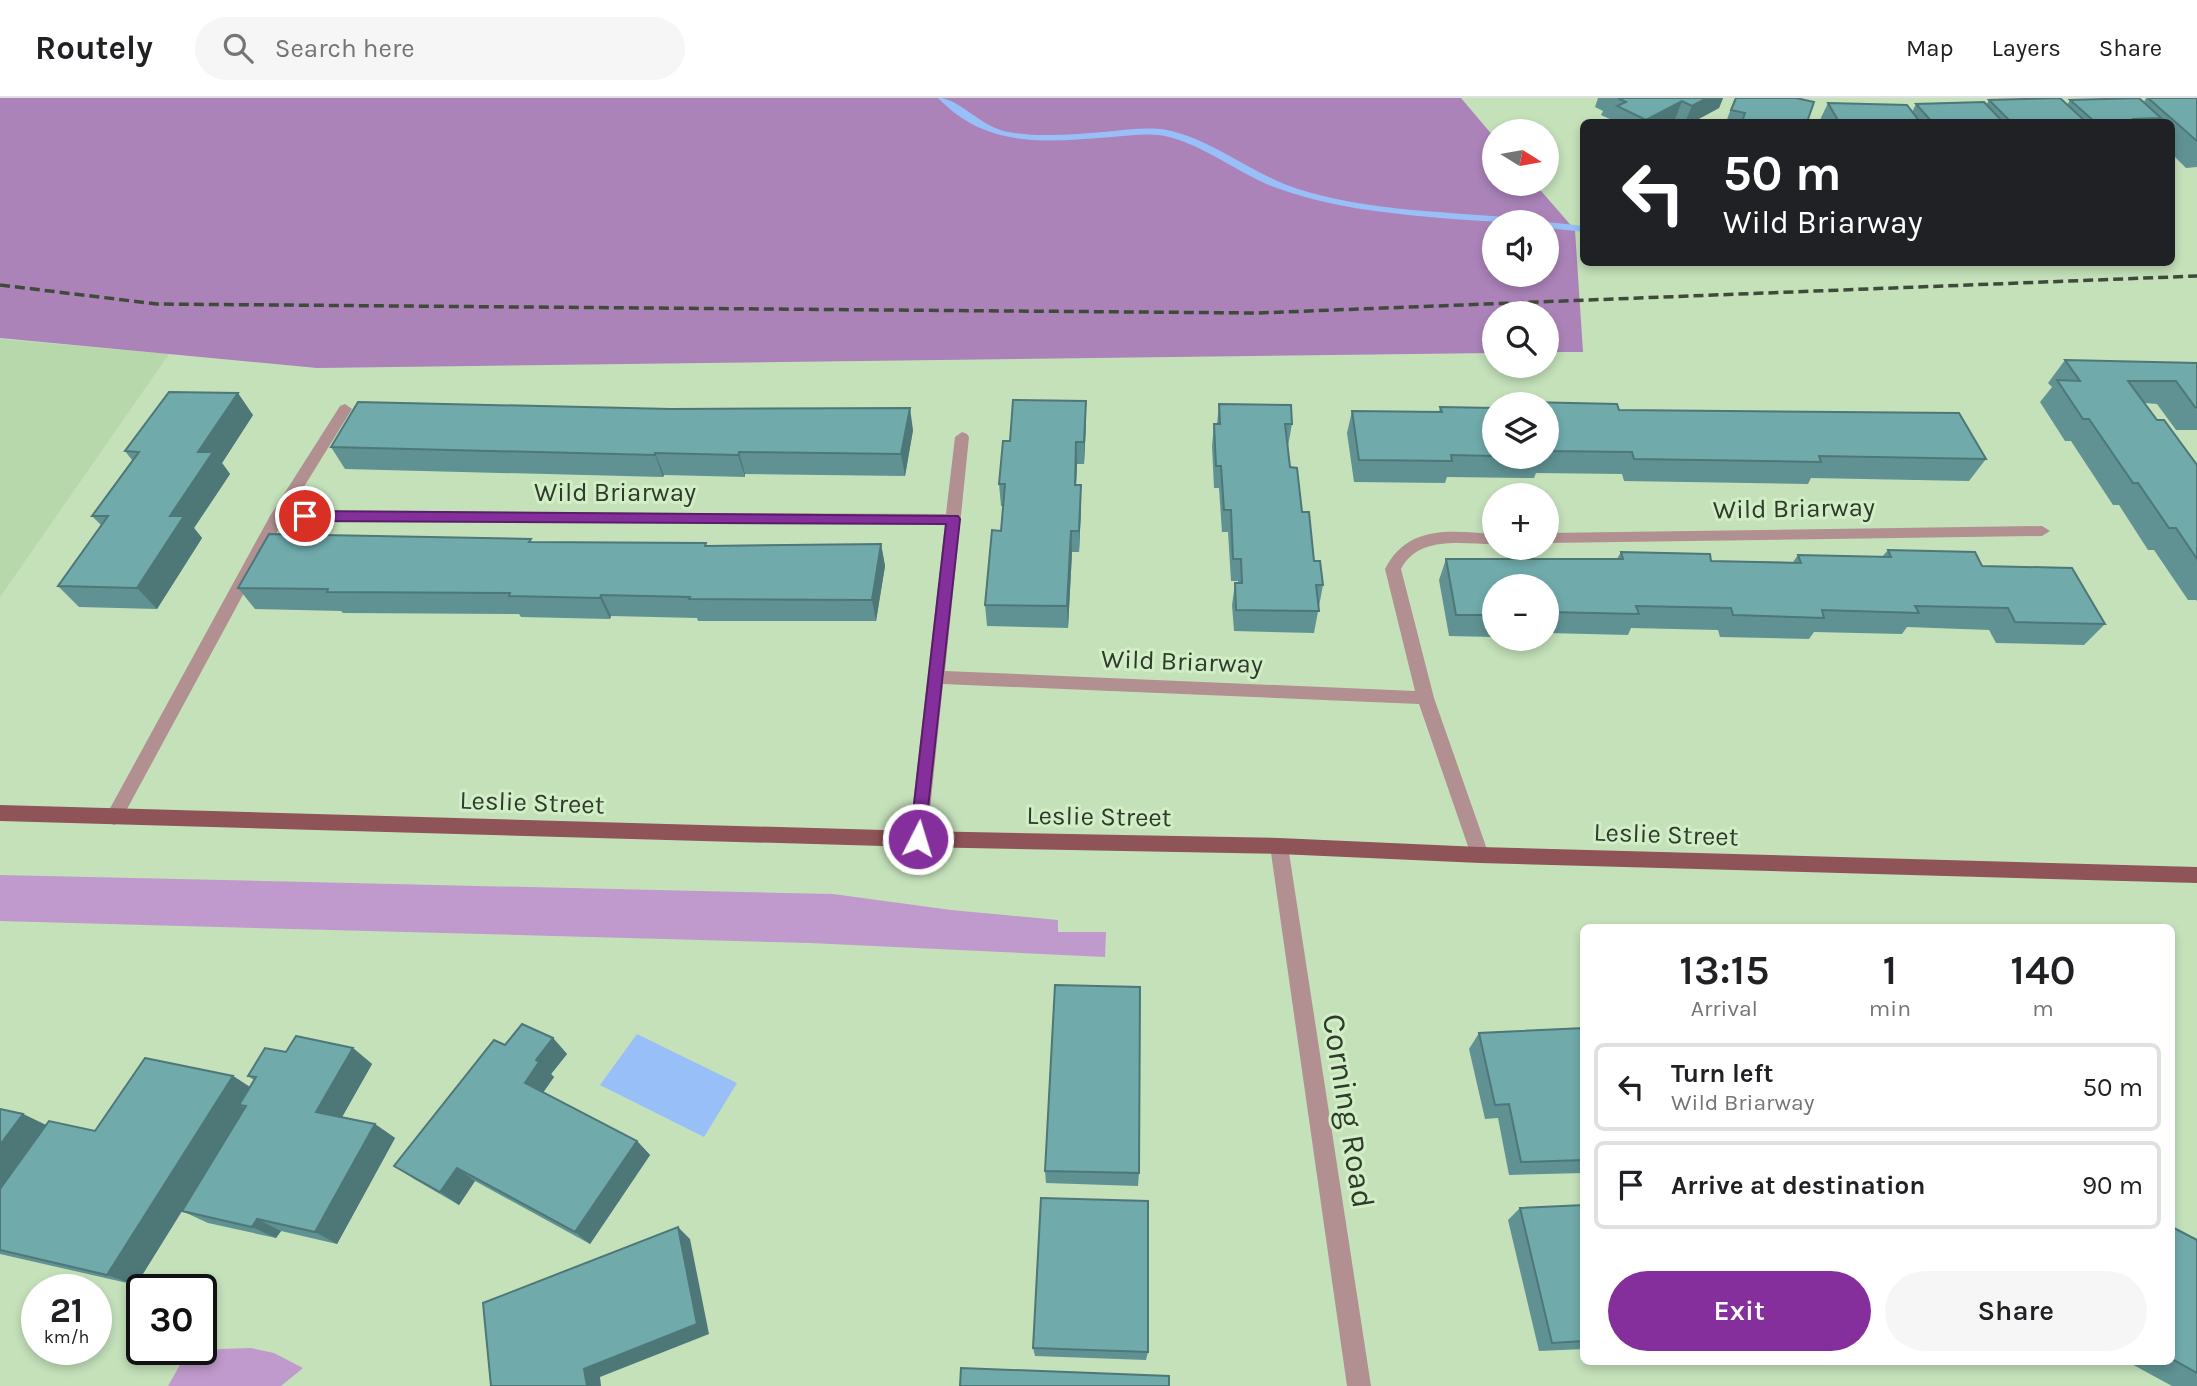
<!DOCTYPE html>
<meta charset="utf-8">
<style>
:root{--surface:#fff;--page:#f6f6f6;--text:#202124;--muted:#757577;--line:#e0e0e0;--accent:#852f9d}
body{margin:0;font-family:Karla,sans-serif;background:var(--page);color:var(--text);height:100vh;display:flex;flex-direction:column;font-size:26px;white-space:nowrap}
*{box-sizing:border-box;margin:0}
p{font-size:23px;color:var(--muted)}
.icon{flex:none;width:38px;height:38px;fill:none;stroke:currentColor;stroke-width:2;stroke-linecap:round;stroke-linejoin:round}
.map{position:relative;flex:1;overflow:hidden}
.drawer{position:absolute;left:1580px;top:826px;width:595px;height:441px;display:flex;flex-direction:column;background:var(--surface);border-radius:10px;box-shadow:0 4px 10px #0003}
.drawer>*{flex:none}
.hud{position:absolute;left:1580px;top:21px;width:595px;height:147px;border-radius:10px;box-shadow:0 4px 10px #0003;background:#202124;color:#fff;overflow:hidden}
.needle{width:46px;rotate:101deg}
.fabs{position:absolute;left:1482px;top:21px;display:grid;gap:14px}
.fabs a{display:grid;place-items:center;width:77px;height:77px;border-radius:50%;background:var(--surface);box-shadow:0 4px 10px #0003;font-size:35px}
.speed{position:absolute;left:21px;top:1176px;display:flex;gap:14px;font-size:35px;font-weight:700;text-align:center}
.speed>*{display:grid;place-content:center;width:91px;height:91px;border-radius:50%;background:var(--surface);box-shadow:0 4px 10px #0003;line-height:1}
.speed small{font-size:18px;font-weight:400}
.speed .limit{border:4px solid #111;border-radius:10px;background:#fff;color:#111}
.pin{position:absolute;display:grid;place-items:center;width:60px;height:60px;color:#fff;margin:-30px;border:4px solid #fff;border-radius:50%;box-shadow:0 2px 7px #0007}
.me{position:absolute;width:77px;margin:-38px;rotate:5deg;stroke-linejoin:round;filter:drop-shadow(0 0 5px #0008)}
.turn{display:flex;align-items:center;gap:24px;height:147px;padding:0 28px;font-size:32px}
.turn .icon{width:91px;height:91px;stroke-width:2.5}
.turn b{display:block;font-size:49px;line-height:60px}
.eta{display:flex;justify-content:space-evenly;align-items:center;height:119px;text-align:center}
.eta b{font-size:42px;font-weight:600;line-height:49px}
.action{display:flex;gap:14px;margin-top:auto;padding:14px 28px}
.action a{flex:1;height:80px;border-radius:42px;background:var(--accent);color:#fff;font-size:28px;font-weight:600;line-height:80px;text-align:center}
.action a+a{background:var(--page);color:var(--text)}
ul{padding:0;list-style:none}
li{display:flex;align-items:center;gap:21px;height:88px;margin:0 14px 10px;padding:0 14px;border:4px solid var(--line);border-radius:10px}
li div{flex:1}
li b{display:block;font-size:26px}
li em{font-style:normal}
header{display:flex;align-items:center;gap:42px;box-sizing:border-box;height:98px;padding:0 35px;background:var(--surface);border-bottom:2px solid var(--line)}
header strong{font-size:33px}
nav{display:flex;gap:38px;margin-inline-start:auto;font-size:24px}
.search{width:490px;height:63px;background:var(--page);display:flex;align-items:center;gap:18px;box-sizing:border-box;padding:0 24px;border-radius:38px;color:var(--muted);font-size:26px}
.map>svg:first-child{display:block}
</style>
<header>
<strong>Routely</strong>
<div class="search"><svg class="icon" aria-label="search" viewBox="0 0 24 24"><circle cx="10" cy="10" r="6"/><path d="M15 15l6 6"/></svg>Search here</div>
<nav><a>Map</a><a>Layers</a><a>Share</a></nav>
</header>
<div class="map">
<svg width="2197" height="1288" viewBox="0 0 2197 1288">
<rect width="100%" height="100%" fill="#c4e1ba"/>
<polygon fill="#b7d8ab" points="0,241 169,256 0,499"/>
<g fill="#c09acc">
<polygon points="0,777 833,796 951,812 1058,822 1058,834 1106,834 1105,859 810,845 0,823"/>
<polygon points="251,1250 274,1255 303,1270 281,1288 168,1288 185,1258 220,1251"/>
</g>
<path fill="#ab83b9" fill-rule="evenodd" d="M0 0H1461L1494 39V86H1535L1575 132 1583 254H1547V215H1494V255L317 270 0 240ZM1494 124H1547V177H1494Z"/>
<polygon fill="#98bff7" points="637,936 737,985 704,1039 600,987"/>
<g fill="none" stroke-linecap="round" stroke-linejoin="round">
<g fill="#98bff7" fill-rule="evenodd">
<path d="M938 0C960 0 980 29 1008 34 1042 40 1079 36 1114 33 1132 31 1149 29 1167 32 1214 42 1252 76 1298 91 1370 114 1449 113 1524 121L1529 124C1500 125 1470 122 1440 120 1384 115 1327 109 1274 89 1238 75 1207 49 1169 39 1150 34 1130 38 1111 39 1046 44 987 51 938 0Z"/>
<polygon points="1545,124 1547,124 1584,128 1584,134 1547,130 1547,124"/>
<polygon points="1870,164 1887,164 1888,165 1882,168"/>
</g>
<g fill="#b29091" fill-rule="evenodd">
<path d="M345 306 352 311 289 413 946 416 955 339 962 334 967 336 969 339 945 573 1415 593 1385 471C1408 426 1451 433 1494 436V446C1462 446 1418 437 1401 471L1434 600 1489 757 1487 763 1480 765 1473 763 1471 757 1419 606 943 586 927 741 925 747 918 749 911 747 909 741 945 426 283 423 120 724 114 727 108 724 105 719 108 714 270 418 340 308Z"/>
<polygon points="2042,428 2050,433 2042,438 1547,445 1547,435"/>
<polygon points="1279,740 1286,742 1288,748 1371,1288 1347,1288 1270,748 1272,742"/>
</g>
<polygon fill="#8e5457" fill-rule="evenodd" points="0,707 918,733 1279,740 1480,749 2197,769 2197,785 1480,765 1279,756 918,749 0,723"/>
<polyline stroke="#3f4b3a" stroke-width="3.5" stroke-dasharray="10 5" stroke-linecap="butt" points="0,187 157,206 1258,215 2197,178"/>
</g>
<g fill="#609293">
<polygon points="1598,0 1723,0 1719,10 1693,24 1612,24 1612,22 1601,17 1603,13 1595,9"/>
<polygon points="1735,0 1796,0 1807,24 1726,24"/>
<polygon points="2146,0 2197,0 2197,69 2186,70 2172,56 2172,24 1819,24 1828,5 1912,14 1916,6 1986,7 1989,2 2067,7 2070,2 2144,4"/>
<polygon points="2065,262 2197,265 2197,332 2176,332 2157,306 2145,305 2157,322 2197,367 2197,503 2196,502 2188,502 2154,452 2148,452 2119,407 2113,407 2071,343 2065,343 2040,304 2052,289 2048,285"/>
<polygon points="1526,304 1619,312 1986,361 1969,383 1811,380 1808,386 1624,383 1622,376 1536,375 1534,380 1447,379 1445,385 1354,384 1347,335 1352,313 1439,314 1440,309 1494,310 1494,359 1547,359 1547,306 1526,306"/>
<polygon points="1219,306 1292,326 1288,348 1290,369 1314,463 1323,487 1314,535 1234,533 1232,507 1235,485 1238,485 1238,483 1231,483 1228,434 1222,434 1219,390 1214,390 1212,348 1214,326 1217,326"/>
<polygon points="253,317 222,365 230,376 194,430 202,440 157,511 79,509 58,488 101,427 92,418 132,362 125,353"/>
<polygon points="1086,325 1084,366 1077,366 1076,387 1081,409 1079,454 1072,454 1068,530 987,528 985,507 1001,433 1003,408 1001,408 999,386 1010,343"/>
<polygon points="913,332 905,378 745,376 745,379 664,377 663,379 345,371 331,349"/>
<polygon points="532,444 707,448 881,446 885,468 876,523 698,523 697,520 611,518 610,521 521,519 519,516 343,515 341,513 255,511 238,490"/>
<polygon points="1888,452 1982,468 2105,526 2084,547 1996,545 1989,532 1907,529 1902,536 1814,534 1809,541 1720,539 1718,532 1631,530 1628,537 1547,535 1547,488 1494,488 1494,539 1449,538 1439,482 1446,461 1617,461 1621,454 1711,463 1793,464 1798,457 1882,459"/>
<polygon points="1584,930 1584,1075 1509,1077 1498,1020 1485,1021 1469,951 1479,935"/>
<polygon points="553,940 567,956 551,976 554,979 543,994 637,1043 650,1057 590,1146 475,1083 459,1107 414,1081 394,1068 505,947"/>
<polygon points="353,950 372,966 342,1019 375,1026 395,1040 337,1146 281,1133 276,1140 208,1125 182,1113 207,1073 136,1187 0,1156 0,1011 23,1016 46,1027 95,1033 233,978 250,989 254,982 248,978 286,954"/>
<polygon points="1045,1073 1139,1075 1138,1088 1046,1085"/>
<polygon points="1584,1107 1584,1251 1539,1253 1508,1122 1520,1110"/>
<polygon points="2172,1129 2197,1142 2197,1288 2172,1288 2128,1264 2172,1264"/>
<polygon points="1033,1250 1148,1254 1146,1262 1035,1258"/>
</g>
<g fill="#4e7778">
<polygon points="1707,0 1723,0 1719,10 1693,24 1685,24 1692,8"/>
<polygon points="1682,3 1674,24 1645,24 1646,22"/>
<polygon points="238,295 253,317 222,365 230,376 194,430 202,440 157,511 137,490 198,354"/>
<polygon points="1086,303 1086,325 1084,366 1084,344"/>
<polygon points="910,310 913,332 905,378 901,356"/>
<polygon points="1076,344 1077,366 1075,409 1075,387"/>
<polygon points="739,354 745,376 745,379 738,357"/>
<polygon points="655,355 664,377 663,379 655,357"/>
<polygon points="1081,387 1081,409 1079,454 1079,433"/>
<polygon points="1071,433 1072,454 1068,530 1067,508"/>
<polygon points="881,446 885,468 876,523 872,502"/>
<polygon points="601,497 611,518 610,521 600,500"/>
<polygon points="553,940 567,956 551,976 554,979 540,999 525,985 536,962"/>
<polygon points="353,950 372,966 337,1028 316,1014"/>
<polygon points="233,978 256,993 239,1007 245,1011 136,1187 107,1177"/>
<polygon points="23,1016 52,1030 0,1104 0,1047"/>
<polygon points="375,1026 395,1040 337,1146 315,1134"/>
<polygon points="637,1043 650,1057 590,1146 575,1134"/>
<polygon points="457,1070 475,1083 459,1107 440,1094"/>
<polygon points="257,1121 281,1133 276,1140 252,1129"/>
<polygon points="678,1129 690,1141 709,1236 600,1279 601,1288 587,1288 584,1271"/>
</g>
<g fill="#70aaab" stroke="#4e7778" stroke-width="2">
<polygon points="1618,0 1707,0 1692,8 1682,3 1646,22 1617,8 1626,4"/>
<polygon points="1736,0 1796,0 1814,4 1807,24 1742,24 1745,15 1731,12"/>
<polygon points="2060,0 2086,24 2011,24 1989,2"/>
<polygon points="2139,0 2161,20 2134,21 2137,24 2095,24 2070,2"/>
<polygon points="2148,0 2197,0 2197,43"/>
<polygon points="1984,4 2003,24 1932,24 1916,6"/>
<polygon points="1828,5 1907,7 1920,24 1839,24"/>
<polygon points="2065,262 2197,265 2197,310 2195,309 2176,283 2128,283 2157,322 2164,322 2197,367 2197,461 2176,430 2169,430 2138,385 2133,385 2089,321 2083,321 2057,282 2080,283"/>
<polygon points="169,294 238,295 198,354 213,354 170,418 184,418 137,490 58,488 108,418 92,418 139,354 125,353"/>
<polygon points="1013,302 1086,303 1084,344 1076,344 1075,387 1081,387 1079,433 1071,433 1067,508 985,507 992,432 1001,433 1005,386 999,386 1003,343 1010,343"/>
<polygon points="358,304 671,311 910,310 901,356 739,354 738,357 655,355 655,357 331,349"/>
<polygon points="1526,304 1617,306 1619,312 1959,315 1986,361 1819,358 1821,364 1634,361 1632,354 1547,353 1547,306 1527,306"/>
<polygon points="1219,306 1291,307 1292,326 1285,326 1290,369 1297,370 1302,414 1309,414 1314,463 1320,463 1323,487 1316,487 1319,513 1236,512 1235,485 1242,485 1241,461 1233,461 1231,412 1224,412 1221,368 1216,368 1214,326 1220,326"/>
<polygon points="1440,309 1494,310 1494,358 1451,357 1452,363 1359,362 1352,313 1442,314"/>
<polygon points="269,436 531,441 529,444 706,445 705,448 881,446 872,502 689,501 690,499 601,497 600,500 509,498 510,495 327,494 328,491 238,490"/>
<polygon points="1888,452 1975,454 1982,468 2072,470 2105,526 2015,524 2008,510 1915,508 1919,515 1822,512 1824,520 1733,517 1731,510 1636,508 1639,516 1547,514 1547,488 1494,488 1494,517 1456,517 1446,461 1623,461 1621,454 1710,456 1711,463 1801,465 1798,457 1891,459"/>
<polygon points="1055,887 1140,889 1139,1075 1045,1073"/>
<polygon points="522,926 553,940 536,962 539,964 525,985 637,1043 575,1134 457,1070 440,1094 394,1068 494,942 505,947"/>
<polygon points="1584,930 1584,1062 1521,1064 1509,1006 1495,1007 1479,935"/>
<polygon points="296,938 353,950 316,1014 375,1026 315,1134 257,1121 252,1129 182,1113 246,1008 239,1007 256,979 248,978 265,950 286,954"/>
<polygon points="145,960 233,978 107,1177 0,1152 0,1091 49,1023 95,1033"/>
<polygon points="0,1011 23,1016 0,1047"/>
<polygon points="1041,1100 1148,1103 1148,1254 1033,1250"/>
<polygon points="1584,1107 1584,1243 1552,1245 1520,1110"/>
<polygon points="678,1129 697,1226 584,1271 587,1288 491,1288 483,1205"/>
<polygon points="2172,1129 2197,1142 2197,1275 2172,1261"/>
<polygon points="961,1270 1169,1278 1169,1288 960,1288"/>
</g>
<polygon fill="#852f9d" stroke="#561f66" stroke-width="2" points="305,413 958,418 960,421 924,746 918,748 912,746 910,741 946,426 305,423 298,418"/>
<g text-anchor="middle" stroke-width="6" stroke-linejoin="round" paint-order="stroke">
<g font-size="26" fill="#2f3a2b" stroke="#d1eec7">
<text x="615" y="403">Wild Briarway</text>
<text transform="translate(1794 410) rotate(-1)" y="9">Wild Briarway</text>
<text transform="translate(1182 563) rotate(2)" y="9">Wild Briarway</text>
<text transform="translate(532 704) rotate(2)" y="9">Leslie Street</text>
<text transform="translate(1099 718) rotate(1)" y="9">Leslie Street</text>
<text transform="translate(1666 736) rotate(2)" y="9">Leslie Street</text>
</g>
<g font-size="32" fill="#2f3a2b" stroke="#d1eec7">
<text transform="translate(1349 1013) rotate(81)" y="11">Corning Road</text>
</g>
</g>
</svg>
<div class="fabs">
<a><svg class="needle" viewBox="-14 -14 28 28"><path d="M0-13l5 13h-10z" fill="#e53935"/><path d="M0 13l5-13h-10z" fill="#757577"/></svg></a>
<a><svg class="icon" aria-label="sound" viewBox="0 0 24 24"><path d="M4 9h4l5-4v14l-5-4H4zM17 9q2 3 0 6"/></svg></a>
<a><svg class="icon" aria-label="search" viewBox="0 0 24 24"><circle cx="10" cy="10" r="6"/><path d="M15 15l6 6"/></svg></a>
<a><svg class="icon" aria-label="layers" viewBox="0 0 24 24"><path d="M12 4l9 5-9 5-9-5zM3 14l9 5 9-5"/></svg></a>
<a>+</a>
<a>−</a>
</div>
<div class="speed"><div>21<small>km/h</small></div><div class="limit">30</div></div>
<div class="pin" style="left:305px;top:418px;background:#d93025"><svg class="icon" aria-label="arrive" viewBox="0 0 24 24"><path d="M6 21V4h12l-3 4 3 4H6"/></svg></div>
<svg class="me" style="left:918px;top:741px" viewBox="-20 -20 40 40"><circle r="17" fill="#852f9d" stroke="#fff" stroke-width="3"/><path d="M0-11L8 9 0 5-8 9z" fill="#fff"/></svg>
<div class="hud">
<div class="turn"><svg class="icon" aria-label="left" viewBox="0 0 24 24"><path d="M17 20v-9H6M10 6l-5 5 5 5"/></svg><div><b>50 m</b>Wild Briarway</div></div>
</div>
<section class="drawer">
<div class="eta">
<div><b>13:15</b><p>Arrival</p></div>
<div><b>1</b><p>min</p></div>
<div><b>140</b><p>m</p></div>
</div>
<ul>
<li><svg class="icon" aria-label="left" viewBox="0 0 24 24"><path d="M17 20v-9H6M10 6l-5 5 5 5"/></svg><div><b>Turn left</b><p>Wild Briarway</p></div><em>50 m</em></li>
<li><svg class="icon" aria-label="arrive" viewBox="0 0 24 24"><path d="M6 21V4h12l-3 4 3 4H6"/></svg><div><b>Arrive at destination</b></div><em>90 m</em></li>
</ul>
<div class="action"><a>Exit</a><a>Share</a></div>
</section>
</div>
